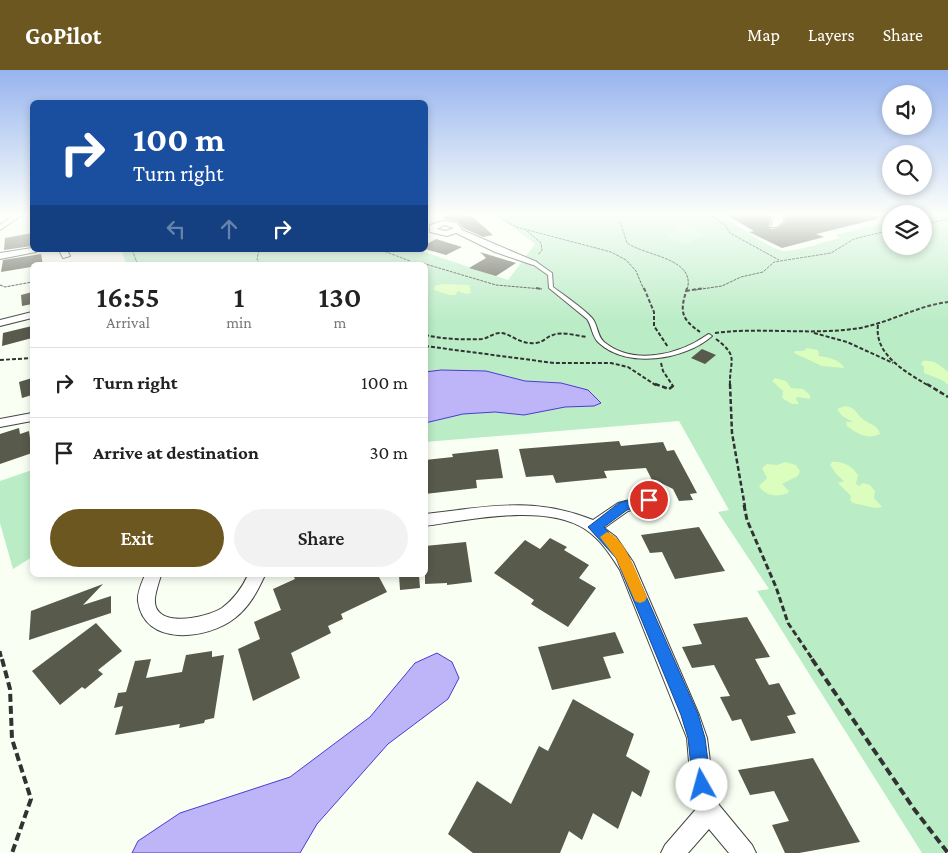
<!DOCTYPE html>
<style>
:root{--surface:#fff;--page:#f2f2f2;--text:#222;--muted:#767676;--line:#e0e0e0;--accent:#6d5721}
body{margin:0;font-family:"Crimson Pro",serif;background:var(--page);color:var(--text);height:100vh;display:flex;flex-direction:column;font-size:19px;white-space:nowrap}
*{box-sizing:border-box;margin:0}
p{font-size:16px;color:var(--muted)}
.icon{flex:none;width:28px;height:28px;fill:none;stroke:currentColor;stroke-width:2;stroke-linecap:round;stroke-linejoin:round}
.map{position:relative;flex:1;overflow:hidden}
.sheet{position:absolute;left:30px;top:192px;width:398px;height:315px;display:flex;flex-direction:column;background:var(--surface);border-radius:8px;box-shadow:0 2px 8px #0003}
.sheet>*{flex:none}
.hud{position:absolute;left:30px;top:30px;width:398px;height:152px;border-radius:8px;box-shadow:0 2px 8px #0003;background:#1a4fa0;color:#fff;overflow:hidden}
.tools{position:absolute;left:882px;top:15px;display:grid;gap:10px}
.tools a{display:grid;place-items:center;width:50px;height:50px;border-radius:50%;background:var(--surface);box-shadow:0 2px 8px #0003;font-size:25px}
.pin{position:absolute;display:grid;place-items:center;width:42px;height:42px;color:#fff;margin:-21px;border:2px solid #fff;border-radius:50%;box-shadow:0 1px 5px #0007}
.me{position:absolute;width:55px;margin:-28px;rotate:353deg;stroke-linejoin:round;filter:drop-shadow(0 0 4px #0008)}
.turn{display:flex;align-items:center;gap:18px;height:105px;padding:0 20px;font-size:22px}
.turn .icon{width:65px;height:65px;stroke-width:2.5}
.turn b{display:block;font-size:35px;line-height:42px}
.lanes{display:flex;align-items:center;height:48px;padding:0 20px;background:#0003;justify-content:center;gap:25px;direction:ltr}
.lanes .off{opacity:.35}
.eta{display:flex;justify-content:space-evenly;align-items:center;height:85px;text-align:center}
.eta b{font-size:30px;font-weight:600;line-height:35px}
.primary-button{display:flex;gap:10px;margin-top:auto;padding:10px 20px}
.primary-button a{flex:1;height:58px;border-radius:30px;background:var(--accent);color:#fff;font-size:20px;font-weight:600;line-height:58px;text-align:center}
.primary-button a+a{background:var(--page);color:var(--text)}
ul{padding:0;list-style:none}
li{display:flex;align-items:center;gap:15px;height:70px;padding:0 20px;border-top:1px solid var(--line)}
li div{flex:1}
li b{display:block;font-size:19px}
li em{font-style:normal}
header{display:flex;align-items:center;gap:30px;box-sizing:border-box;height:70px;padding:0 25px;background:var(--accent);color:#fff}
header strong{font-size:24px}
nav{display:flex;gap:28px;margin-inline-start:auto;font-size:18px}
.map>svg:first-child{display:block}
</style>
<header>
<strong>GoPilot</strong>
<nav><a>Map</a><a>Layers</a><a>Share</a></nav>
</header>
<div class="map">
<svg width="948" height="783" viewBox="0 0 948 783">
<rect width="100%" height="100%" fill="#f9fff3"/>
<g fill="#baecc6">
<path d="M494 143H719C733 152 771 181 786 181 803 180 823 172 840 168L835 165 880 154H891V176H924V148L948 145V783H922L757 521 769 519 718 442 729 440 679 351 425 372V195H127L121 180H418L508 210 535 174Z"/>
<polygon points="32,400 32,487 13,499 0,453 0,411"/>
</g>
<g fill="#dbfdbd">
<polygon points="443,214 469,215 471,223 466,224 458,221 455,225 449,225 434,220 435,216"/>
<path d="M807 278 818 280 819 286C828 287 841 290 844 298L822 296 794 283 795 281H803Z"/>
<path d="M923 291C935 290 939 295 948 302V315L942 310 924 303V297L921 294Z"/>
<polygon points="775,308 786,311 791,318 803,319 810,325 810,329 797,327 796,329 799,334 792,334 782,328 783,321 772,311"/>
<path d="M845 336C856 337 856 344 864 350 871 355 878 355 880 364 868 370 857 364 847 356L846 352H853L842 346 837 339Z"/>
<path d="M785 392 796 395 800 401 798 406 782 414 789 421 788 423C777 427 766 427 759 416L767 408 762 398 767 394 777 395Z"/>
<path d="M832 392C843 391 852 396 858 405L856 414 859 416 863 413 870 415 875 421 874 428 882 437 875 438 853 433 850 430 851 426 838 413 844 411 837 405 830 395Z"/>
</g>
<path fill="#ccf3d0" d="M680 152C683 153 704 165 706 167L695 169 688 174 669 168 668 166 676 161 673 154Z"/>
<g fill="#beb5f9" stroke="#5038d4">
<polygon points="441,300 486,301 525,311 561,313 588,320 601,333 594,336 565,337 524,345 495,342 463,344 425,353 425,302"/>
<polygon points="437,583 452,592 459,608 448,629 388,674 317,754 300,783 132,783 138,771 180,743 290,707 370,647 415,593"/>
</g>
<g fill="#585a4c">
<polygon points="439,143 468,143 493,165 483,167 463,158 457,151 446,150"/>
<polygon points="723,143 774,143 769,156 771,159 778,158 784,152 786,143 876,143 877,149 816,164 824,167 782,178 749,162 754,161"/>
<polygon points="32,163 32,176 4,180 5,168"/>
<polygon points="436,169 462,177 446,185 425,179 425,175"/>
<polygon points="480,182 516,193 496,206 469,198 486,188"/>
<polygon points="41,184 43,195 1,202 3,190"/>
<polygon points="32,222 32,234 22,236 21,225"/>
<polygon points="32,256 32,268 2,276 3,263"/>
<polygon points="702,279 716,285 705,294 691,288"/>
<polygon points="32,308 32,325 22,328 19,312"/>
<polygon points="19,358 20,364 29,361 32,383 0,394 0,364"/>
<polygon points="619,371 621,376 663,372 667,381 674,380 697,423 690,424 693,430 679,431 673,419 659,412 653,412 646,398 604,401 607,408 576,411 556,413 553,405 526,407 519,379"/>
<polygon points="498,379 503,408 476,410 477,418 425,424 425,390 453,387 452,384"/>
<polygon points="699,457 725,501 675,509 662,482 650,483 641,465"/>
<polygon points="550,468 567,477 564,480 589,495 579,508 596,518 568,557 531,534 534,530 494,503 525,470 540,479"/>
<polygon points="466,472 472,512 447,515 447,513 425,514 425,476"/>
<polygon points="293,505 378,505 387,522 341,544 343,549 328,556 331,563 291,583 300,608 253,631 238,579 260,569 254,552 281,540 273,519 295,509"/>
<polygon points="399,505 419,505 420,518 400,520"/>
<polygon points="103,514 83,535 111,526 111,543 29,570 31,541"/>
<polygon points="747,547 770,587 755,589 769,615 779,613 796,644 787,646 796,663 751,671 741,649 732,651 720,627 730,626 714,595 692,598 682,577 702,574 693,554"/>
<polygon points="96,553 122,581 98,600 103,604 85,619 82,617 60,635 32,601"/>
<polygon points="615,562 624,583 603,587 611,608 552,620 538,577"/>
<polygon points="212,581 212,587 224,585 214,648 205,650 204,653 179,658 180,654 115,665 123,636 114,638 118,623 126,622 135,591 151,589 146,608 182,602 186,585"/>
<polygon points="573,629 634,664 626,686 650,701 641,727 632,721 618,759 593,743 582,770 569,761 560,783 473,783 448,764 477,711 511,734 539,676 548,681"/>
<polygon points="813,688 860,772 799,783 785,783 772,755 789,751 774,721 750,725 738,700"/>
</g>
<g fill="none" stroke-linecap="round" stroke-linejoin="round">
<g stroke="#434343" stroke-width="2">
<path id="service" d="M531 191H535L552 203 553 217C565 226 583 238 592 248 598 255 597 266 604 272 633 296 679 285 707 265L709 264 712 266C685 290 627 299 599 273 592 267 592 256 587 249L549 218 548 205 531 193Z"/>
</g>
<g stroke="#434343" stroke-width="2">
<g id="minor">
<polygon points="17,143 25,143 0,160 0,155"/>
<polygon points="425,143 429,143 425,146"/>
<polygon points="776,143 784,143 783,151 777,157 771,157"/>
<path d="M443 151 457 153 462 160 537 192 533 195 495 182 456 163 447 166 430 162V155ZM444 155 454 158 446 161 437 159Z"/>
<polygon points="32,178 32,180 37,180 36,182 0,189 0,183"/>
<polygon points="59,180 67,180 70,186 63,188"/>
<polygon points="32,242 32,248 0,256 0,250"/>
<polygon points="32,343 32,351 0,357 0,349"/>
<path d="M649 425 654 426 656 430 654 434 628 441 604 458 616 467 633 492 699 645 707 668 713 715 719 735 752 775 756 783H729L709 759 688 783H661L665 775 697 738 691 715 687 668 620 500C610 484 601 470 585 459 545 433 470 450 425 456V444C487 437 533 426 593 450L618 433Z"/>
<path d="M145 505H161C159 512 156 520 155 528 152 560 206 548 222 538 234 529 242 518 248 505H265C257 522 250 536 235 548 207 570 144 577 138 531 137 523 142 512 145 505Z"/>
</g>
</g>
<g stroke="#323232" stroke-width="1" stroke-dasharray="3 1" stroke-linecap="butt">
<polyline points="492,143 516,157 611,182 626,190 636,201 644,220"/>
<polyline points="708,143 725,155 730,163 779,190"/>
<path d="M620 151 627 173C645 186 697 188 687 220"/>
<polyline points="924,154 948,149"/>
<polyline points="527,161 541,173 542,180 538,185"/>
<polyline points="132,180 138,195"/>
<polyline points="259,180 257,189 260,195"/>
<polyline points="381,180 410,191"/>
<polyline points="105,195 107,195"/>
<polyline points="387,195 422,193 496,215 542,219"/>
<polyline points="0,215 5,217 32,212"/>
<polyline points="695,220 722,216 741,207 763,202 774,192 831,183 854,169 891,160"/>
</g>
<g stroke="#323232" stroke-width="2" stroke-dasharray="4 2" stroke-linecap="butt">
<polyline points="536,218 542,219"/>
<polyline points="644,218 654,242 654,256 668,277"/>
<path d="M687 218C680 241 680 248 700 262"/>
<polyline points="686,221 704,218"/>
<path d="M878 255C874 285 906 302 929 316"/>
<path d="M715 263C761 257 807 265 853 259 886 255 915 236 948 232"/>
<polyline points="814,263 847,272 893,293"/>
<path d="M425 265C443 269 464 270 482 269 489 268 493 263 500 263 511 263 519 275 536 273 544 272 546 267 553 265 562 261 577 266 587 267"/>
<path d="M716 269C740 287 729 290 730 316"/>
<polyline points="425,276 554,293 611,293 628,297 657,316"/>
<polyline points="0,290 32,288"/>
<polyline points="661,293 663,301 673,316"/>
</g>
<g stroke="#323232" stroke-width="2.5" stroke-dasharray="5 2.5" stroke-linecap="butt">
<polyline points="655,314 669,319 673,316 672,314"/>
<polyline points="730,314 732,363 745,437"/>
<polyline points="927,314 948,327"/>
</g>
<g stroke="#323232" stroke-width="3" stroke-dasharray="6 3" stroke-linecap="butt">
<polyline points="744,435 747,450 776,517 788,553 813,590"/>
<polyline points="0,581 2,590"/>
</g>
<g stroke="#323232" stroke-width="4" stroke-dasharray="8 4" stroke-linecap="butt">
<polyline points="2,589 10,619 12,669 31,729 12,783"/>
<polyline points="812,589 914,739 948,783"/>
</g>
<use href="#service" fill="#fff" fill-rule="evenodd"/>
<use href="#minor" fill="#fff" fill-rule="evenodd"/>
</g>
<linearGradient id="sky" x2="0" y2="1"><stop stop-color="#97b4ef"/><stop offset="0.57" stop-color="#fcfffa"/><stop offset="1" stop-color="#fcfffa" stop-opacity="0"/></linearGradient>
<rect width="948" height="253" fill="url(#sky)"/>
<polygon fill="#1a73e8" stroke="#114b97" points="649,425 653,427 655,430 653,433 627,440 604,457 628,485 698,644 705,668 711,715 709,722 702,724 696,722 693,715 688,668 681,645 616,488 588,457 619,433"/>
<path fill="#f59e0b" d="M607 462C626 468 639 510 647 527L645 531 640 533 635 531 616 488 600 467Z"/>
</svg>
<div class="tools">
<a><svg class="icon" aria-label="sound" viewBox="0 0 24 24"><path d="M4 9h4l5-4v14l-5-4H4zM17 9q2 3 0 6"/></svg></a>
<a><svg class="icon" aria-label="search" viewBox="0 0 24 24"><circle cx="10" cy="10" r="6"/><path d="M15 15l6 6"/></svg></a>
<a><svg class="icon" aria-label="layers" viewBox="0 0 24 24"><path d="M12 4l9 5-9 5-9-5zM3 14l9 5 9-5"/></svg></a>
</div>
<div class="pin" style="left:649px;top:430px;background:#d93025"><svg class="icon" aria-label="arrive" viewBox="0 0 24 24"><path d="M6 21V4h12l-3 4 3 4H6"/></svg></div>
<svg class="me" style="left:702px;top:715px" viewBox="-20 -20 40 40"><circle r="19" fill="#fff"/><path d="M0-13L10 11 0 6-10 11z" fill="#1a73e8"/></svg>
<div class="hud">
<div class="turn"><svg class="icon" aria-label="right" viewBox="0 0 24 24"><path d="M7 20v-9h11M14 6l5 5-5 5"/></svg><div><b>100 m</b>Turn right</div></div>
<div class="lanes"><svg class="icon off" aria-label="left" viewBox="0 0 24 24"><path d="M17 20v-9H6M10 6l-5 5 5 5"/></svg><svg class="icon off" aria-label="ahead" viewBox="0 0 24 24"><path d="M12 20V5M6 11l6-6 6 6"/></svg><svg class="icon" aria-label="right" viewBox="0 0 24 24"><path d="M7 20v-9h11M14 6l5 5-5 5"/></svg></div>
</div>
<section class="sheet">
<div class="eta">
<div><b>16:55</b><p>Arrival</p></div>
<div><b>1</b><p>min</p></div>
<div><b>130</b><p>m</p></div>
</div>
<ul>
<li><svg class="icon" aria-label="right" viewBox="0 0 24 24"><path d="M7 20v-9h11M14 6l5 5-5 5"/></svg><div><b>Turn right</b></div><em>100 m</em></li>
<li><svg class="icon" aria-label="arrive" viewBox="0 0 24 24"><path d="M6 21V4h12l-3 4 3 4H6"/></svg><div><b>Arrive at destination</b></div><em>30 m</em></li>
</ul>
<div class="primary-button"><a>Exit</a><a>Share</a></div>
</section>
</div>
